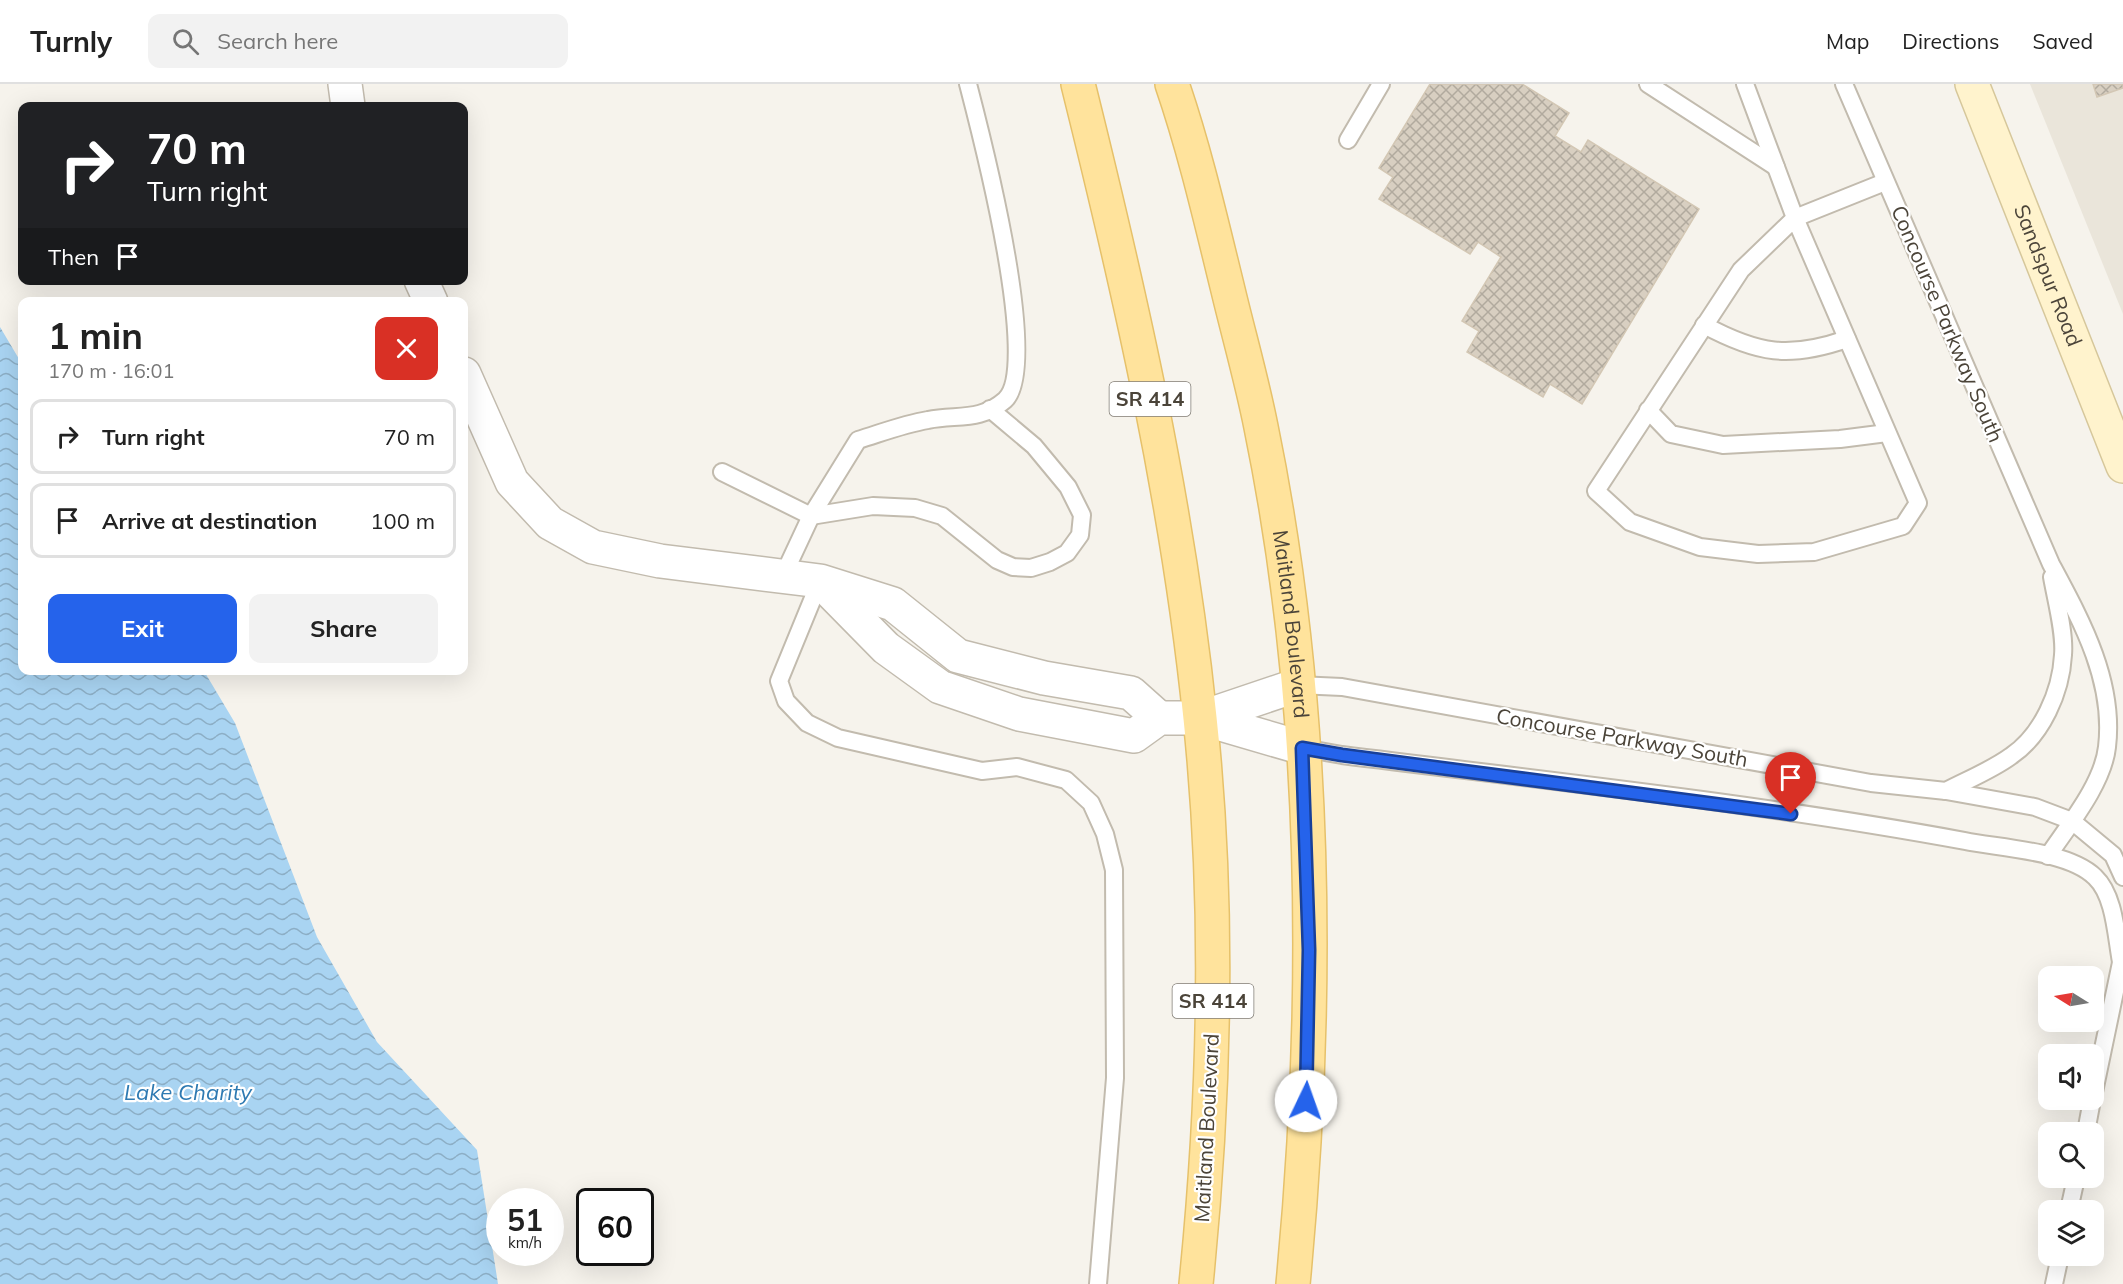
<!DOCTYPE html>
<meta charset="utf-8">
<style>
:root{--surface:#fff;--page:#f2f2f2;--text:#222;--muted:#767676;--line:#e0e0e0;--accent:#2563eb}
body{margin:0;font-family:Mulish,sans-serif;background:var(--page);color:var(--text);height:100vh;display:flex;flex-direction:column;font-size:22px;white-space:nowrap}
*{box-sizing:border-box;margin:0}
p{font-size:20px;color:var(--muted)}
.icon{flex:none;width:33px;height:33px;fill:none;stroke:currentColor;stroke-width:2;stroke-linecap:round;stroke-linejoin:round}
.map{position:relative;flex:1;overflow:hidden}
.panel{position:absolute;left:18px;top:213px;width:450px;height:378px;display:flex;flex-direction:column;background:var(--surface);border-radius:12px;box-shadow:0 6px 24px #0002}
.panel>*{flex:none}
.hud{position:absolute;left:18px;top:18px;width:450px;height:183px;border-radius:12px;box-shadow:0 6px 24px #0002;background:#202124;color:#fff;overflow:hidden}
.needle{width:39px;rotate:281deg}
.fabs{position:absolute;left:2038px;top:882px;display:grid;gap:12px}
.fabs a{display:grid;place-items:center;width:66px;height:66px;border-radius:12px;background:var(--surface);box-shadow:0 6px 24px #0002;font-size:30px}
.speed{position:absolute;left:486px;top:1104px;display:flex;gap:12px;font-size:30px;font-weight:700;text-align:center}
.speed>*{display:grid;place-content:center;width:78px;height:78px;border-radius:50%;background:var(--surface);box-shadow:0 6px 24px #0002;line-height:1}
.speed small{font-size:15px;font-weight:400}
.speed .limit{border:3px solid #111;border-radius:9px;background:#fff;color:#111}
.pin{position:absolute;display:grid;place-items:center;width:51px;height:51px;color:#fff;margin:-62px -26px;border-radius:50% 50% 50% 0;rotate:-45deg;box-shadow:0 0 6px #0007}
.pin .icon{rotate:45deg}
.me{position:absolute;width:66px;margin:-33px;rotate:3deg;stroke-linejoin:round;filter:drop-shadow(0 0 4px #0008)}
.turn{display:flex;align-items:center;gap:21px;height:126px;padding:0 30px;font-size:27px}
.turn .icon{width:78px;height:78px;stroke-width:2.5}
.turn b{display:block;font-size:42px;line-height:51px}
.then{display:flex;align-items:center;height:57px;padding:0 30px;background:#0003;gap:12px;font-size:22px}
.round{display:grid;place-items:center;flex:none;width:63px;height:63px;border-radius:12px;background:var(--page)}
.summary{display:flex;align-items:center;justify-content:space-between;height:102px;padding:0 30px}
h1{font-size:36px;font-weight:700;line-height:45px}
.action{display:flex;gap:12px;margin-top:auto;padding:12px 30px}
.action a{flex:1;height:69px;border-radius:12px;background:var(--accent);color:#fff;font-size:24px;font-weight:700;line-height:69px;text-align:center}
.action a+a{background:var(--page);color:var(--text)}
ul{padding:0;list-style:none}
li{display:flex;align-items:center;gap:18px;height:75px;margin:0 12px 9px;padding:0 18px;border:3px solid var(--line);border-radius:12px}
li div{flex:1}
li b{display:block;font-size:22px}
li em{font-style:normal}
header{display:flex;align-items:center;gap:36px;box-sizing:border-box;height:84px;padding:0 30px;background:var(--surface);border-bottom:2px solid var(--line)}
header strong{font-size:28px}
nav{display:flex;gap:33px;margin-inline-start:auto;font-size:21px}
.search{width:420px;height:54px;background:var(--page);display:flex;align-items:center;gap:15px;box-sizing:border-box;padding:0 21px;border-radius:12px;color:var(--muted);font-size:22px}
.map>svg:first-child{display:block}
</style>
<header>
<strong>Turnly</strong>
<div class="search"><svg class="icon" aria-label="search" viewBox="0 0 24 24"><circle cx="10" cy="10" r="6"/><path d="M15 15l6 6"/></svg>Search here</div>
<nav><a>Map</a><a>Directions</a><a>Saved</a></nav>
</header>
<div class="map">
<svg width="2123" height="1200" viewBox="0 0 2123 1200">
<defs>
<pattern id="water-waves" width="16" height="10" patternUnits="userSpaceOnUse" patternTransform="scale(1.5)"><rect width="16" height="10" fill="#a9d4f2"/><path d="M0 5q4-4 8 0t8 0" fill="none" stroke="#8caec5"/></pattern>
<pattern id="building-cross-hatch" width="8" height="8" patternUnits="userSpaceOnUse" patternTransform="scale(1.5)"><rect width="8" height="8" fill="#d8cfc1"/><path d="M0 0l8 8M0 8l8-8" fill="none" stroke="#b1aa9e"/></pattern>
</defs>
<rect width="100%" height="100%" fill="#f6f3ec"/>
<polygon fill="#eae5da" points="2030,0 2123,0 2123,230"/>
<polygon fill="url(#water-waves)" points="0,243 22,280 22,586 204,587 235,639 317,853 377,958 477,1066 498,1200 0,1200"/>
<g fill="url(#building-cross-hatch)" stroke="#d3c7b4" stroke-width="1.5">
<polygon points="1430,0 1522,0 1569,29 1555,52 1581,68 1588,56 1699,125 1582,320 1550,300 1543,313 1467,268 1479,247 1462,237 1501,173 1478,158 1470,170 1379,115 1393,93 1379,84"/>
<polygon points="2093,0 2123,0 2123,4 2097,13"/>
</g>
<g fill="none" stroke-linecap="round" stroke-linejoin="round">
<g stroke="#c2bbae" stroke-width="20">
<g id="lane">
<polyline points="1648,0 1776,83"/>
<polyline points="1745,0 1795,134 1918,419 1903,442 1814,468 1758,470 1700,463 1630,438 1596,407 1741,186 1795,134 1885,98"/>
<path d="M1844 0 2051 480C2081 536 2115 597 2107 663 2103 700 2068 742 2048 772"/>
<polyline points="1348,56 1381,0"/>
<path d="M1704 241C1758 270 1789 275 1847 255"/>
<polyline points="1648,326 1671,350 1723,361 1840,355 1887,349"/>
<polyline points="722,388 811,432 873,422 915,424 942,432 997,476 1013,483 1031,484 1050,478 1067,469 1080,451 1082,431 1068,403 1034,362 990,325"/>
<path d="M783 492 811 432 858 356C881 349 904 340 928 336 957 330 980 338 1005 316 1042 283 981 50 968 0"/>
<polyline points="820,497 779,597 786,617 807,639 838,654 982,687 1017,683 1066,696 1091,719 1105,750 1114,786 1115,994 1098,1200"/>
<polyline points="1298,601 1342,603 1871,699 1946,707 2035,723 2072,737 2113,771 2123,793"/>
<path d="M1303 664 1342 671C1550 697 1759 719 1965 757 2000 764 2069 767 2095 793 2115 812 2116 852 2121 878"/>
<path d="M1946 707C1967 696 1992 686 2011 672 2042 651 2061 608 2063 571 2065 549 2056 516 2052 493"/>
<polyline points="2094,1008 2123,869"/>
<polyline points="2086,1048 2092,1016"/>
<polyline points="2069,1126 2076,1094"/>
<polyline points="2054,1200 2060,1172"/>
</g>
</g>
<g stroke="#c2bbae" stroke-width="36">
<g id="street">
<polyline points="345,0 348,22"/>
<polyline points="421,196 431,218"/>
<polyline points="464,290 512,398 550,439 593,463 660,477 820,497 893,520 958,572 1044,594 1131,609 1159,634"/>
<polyline points="823,500 886,564 940,603 1019,630 1134,652 1159,634 1200,634 1303,664"/>
<polyline points="1200,634 1298,601"/>
</g>
</g>
<g stroke="#d6c79b" stroke-width="36">
<g id="secondary">
<path id="s1" d="M1972 0 2123 382"/>
</g>
</g>
<g stroke="#e6c16a" stroke-width="36">
<g id="primary">
<path d="M1078 0C1130 209 1178 419 1200 634 1220 822 1215 1012 1196 1200"/>
<path id="s2" d="M1172 0C1195 67 1211 137 1228 206 1239 252 1252 297 1261 343 1318 621 1320 918 1293 1200"/>
</g>
</g>
<use href="#lane" stroke="#fff" stroke-width="16"/>
<use href="#street" stroke="#fff" stroke-width="33"/>
<use href="#secondary" stroke="#fff3cd" stroke-width="33"/>
<use href="#primary" stroke="#ffe39c" stroke-width="33"/>
</g>
<g fill="none" stroke-linecap="round" stroke-linejoin="round">
<g stroke="#184099" stroke-width="15">
<polyline id="route" points="1306,1017 1309,866 1302,664 1342,671 1791,730"/>
</g>
<use href="#route" stroke="#2563eb" stroke-width="10"/>
</g>
<g text-anchor="middle" stroke-width="4.5" stroke-linejoin="round" paint-order="stroke">
<g fill="#fff" stroke="#817c74" stroke-width="1.5">
<rect x="1109.5" y="298" width="81" height="34" rx="4.5"/>
<rect x="1172.5" y="900" width="81" height="34" rx="4.5"/>
</g>
<g font-size="20" font-weight="bold" fill="#4b4439">
<text x="1150" y="322">SR 414</text>
<text x="1213" y="924">SR 414</text>
</g>
<g font-size="21" fill="#4b4439" stroke="#fff">
<text dy="7" stroke="none"><textPath href="#s1" startOffset="206">Sandspur Road</textPath></text>
<text transform="translate(1947 240) rotate(67)" y="7">Concourse Parkway South</text>
<text dy="7" stroke="none"><textPath href="#s2" startOffset="554">Maitland Boulevard</textPath></text>
<text transform="translate(1622 654) rotate(10)" y="7">Concourse Parkway South</text>
<text transform="translate(1207 1044) rotate(-87)" y="7">Maitland Boulevard</text>
</g>
<g font-size="22" font-style="italic" fill="#2e7ab2" stroke="#fff">
<text x="188" y="1016">Lake Charity</text>
</g>
</g>
</svg>
<div class="fabs">
<a><svg class="needle" viewBox="-14 -14 28 28"><path d="M0-13l5 13h-10z" fill="#e53935"/><path d="M0 13l5-13h-10z" fill="#767676"/></svg></a>
<a><svg class="icon" aria-label="sound" viewBox="0 0 24 24"><path d="M4 9h4l5-4v14l-5-4H4zM17 9q2 3 0 6"/></svg></a>
<a><svg class="icon" aria-label="search" viewBox="0 0 24 24"><circle cx="10" cy="10" r="6"/><path d="M15 15l6 6"/></svg></a>
<a><svg class="icon" aria-label="layers" viewBox="0 0 24 24"><path d="M12 4l9 5-9 5-9-5zM3 14l9 5 9-5"/></svg></a>
</div>
<div class="speed"><div>51<small>km/h</small></div><div class="limit">60</div></div>
<div class="pin" style="left:1791px;top:730px;background:#d93025"><svg class="icon" aria-label="arrive" viewBox="0 0 24 24"><path d="M6 21V4h12l-3 4 3 4H6"/></svg></div>
<svg class="me" style="left:1306px;top:1017px" viewBox="-20 -20 40 40"><circle r="19" fill="#fff"/><path d="M0-13L10 11 0 6-10 11z" fill="#2563eb"/></svg>
<div class="hud">
<div class="turn"><svg class="icon" aria-label="right" viewBox="0 0 24 24"><path d="M7 20v-9h11M14 6l5 5-5 5"/></svg><div><b>70 m</b>Turn right</div></div>
<div class="then">Then<svg class="icon" aria-label="arrive" viewBox="0 0 24 24"><path d="M6 21V4h12l-3 4 3 4H6"/></svg></div>
</div>
<section class="panel">
<div class="summary"><div><h1>1 min</h1><p>170 m · 16:01</p></div><a class="round" style="background:#d93025;color:#fff"><svg class="icon" aria-label="close" viewBox="0 0 24 24"><path d="M6 6l12 12M18 6L6 18"/></svg></a></div>
<ul>
<li><svg class="icon" aria-label="right" viewBox="0 0 24 24"><path d="M7 20v-9h11M14 6l5 5-5 5"/></svg><div><b>Turn right</b></div><em>70 m</em></li>
<li><svg class="icon" aria-label="arrive" viewBox="0 0 24 24"><path d="M6 21V4h12l-3 4 3 4H6"/></svg><div><b>Arrive at destination</b></div><em>100 m</em></li>
</ul>
<div class="action"><a>Exit</a><a>Share</a></div>
</section>
</div>
